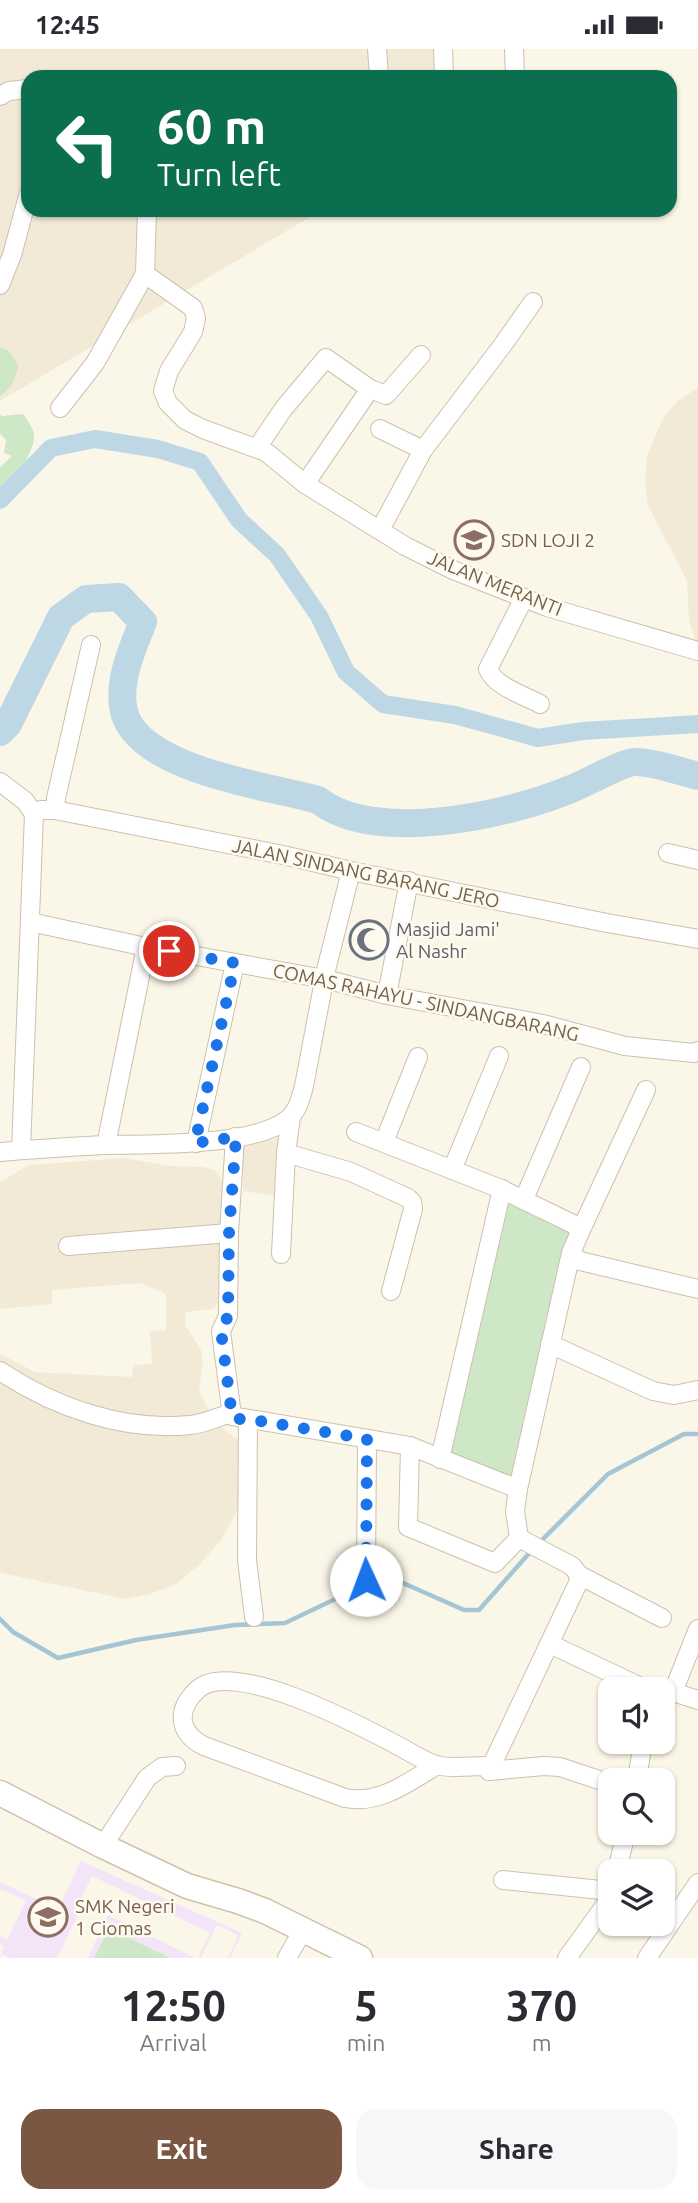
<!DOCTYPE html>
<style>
:root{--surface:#fff;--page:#f7f7f7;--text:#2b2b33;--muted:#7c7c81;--accent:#7b5642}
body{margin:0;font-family:Ubuntu,sans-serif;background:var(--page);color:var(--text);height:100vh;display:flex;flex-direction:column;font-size:26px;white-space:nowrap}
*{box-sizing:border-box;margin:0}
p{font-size:23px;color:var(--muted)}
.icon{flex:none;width:38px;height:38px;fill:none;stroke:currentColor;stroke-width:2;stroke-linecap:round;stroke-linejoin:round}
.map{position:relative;height:1909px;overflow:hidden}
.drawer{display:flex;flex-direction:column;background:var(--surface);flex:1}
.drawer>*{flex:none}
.hud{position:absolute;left:21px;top:21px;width:656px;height:147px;border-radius:21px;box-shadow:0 2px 5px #0004;background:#0b6e4f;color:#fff;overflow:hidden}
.tools{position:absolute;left:598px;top:1628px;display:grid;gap:14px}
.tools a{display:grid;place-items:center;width:77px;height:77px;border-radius:14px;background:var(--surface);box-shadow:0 2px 5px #0004;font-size:35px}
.pin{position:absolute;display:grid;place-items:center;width:60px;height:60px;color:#fff;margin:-30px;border:4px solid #fff;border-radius:50%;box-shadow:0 2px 7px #0007}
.me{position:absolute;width:77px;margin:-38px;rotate:358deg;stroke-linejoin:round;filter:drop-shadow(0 0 5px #0008)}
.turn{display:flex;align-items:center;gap:24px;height:147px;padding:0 21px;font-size:32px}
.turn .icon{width:91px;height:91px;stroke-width:2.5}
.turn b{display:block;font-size:49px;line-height:60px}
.eta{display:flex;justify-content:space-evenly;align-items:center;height:119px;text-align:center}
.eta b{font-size:42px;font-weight:700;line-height:49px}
.cta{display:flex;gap:14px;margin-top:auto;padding:14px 21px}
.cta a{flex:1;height:80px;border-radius:21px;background:var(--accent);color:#fff;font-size:28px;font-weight:700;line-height:80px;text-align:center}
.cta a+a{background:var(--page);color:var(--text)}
.status{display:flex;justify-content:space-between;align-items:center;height:49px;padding:0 35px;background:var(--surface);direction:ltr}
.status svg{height:19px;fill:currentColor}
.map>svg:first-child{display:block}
</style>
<div class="status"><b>12:45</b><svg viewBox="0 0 49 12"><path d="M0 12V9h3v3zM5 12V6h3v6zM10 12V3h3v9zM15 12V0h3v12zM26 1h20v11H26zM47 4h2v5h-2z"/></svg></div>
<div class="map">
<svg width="698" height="1909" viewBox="0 0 698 1909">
<rect width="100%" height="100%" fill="#fbf7e8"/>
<g fill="#f2ead6">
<polygon points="0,0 453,0 438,28 28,28 28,161 322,161 0,352"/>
<polygon points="698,339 698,596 689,573 687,532 648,456 645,435 647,407 664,367 679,351"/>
<polygon points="283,1088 277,1147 243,1142 243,1098"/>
<polygon points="125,1109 171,1117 203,1118 214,1121 223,1133 223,1242 219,1254 213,1260 186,1263 185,1276 201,1301 203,1315 199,1341 212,1367 222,1379 249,1399 244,1450 221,1491 200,1515 176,1535 153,1544 126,1550 0,1524 0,1305 35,1323 132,1328 133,1316 152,1315 150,1282 166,1281 166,1245 140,1234 52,1241 52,1255 0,1260 0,1133 29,1116"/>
</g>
<g fill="#f4e4f8">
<polygon points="81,1812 242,1884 230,1909 228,1909 238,1886 217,1876 201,1909 198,1909 210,1884 92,1827 80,1852 84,1854 57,1909 10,1909 4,1906 0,1909 4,1897 0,1895 0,1887 7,1891 26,1852 2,1840 0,1842 0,1833 58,1860"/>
<polygon points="108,1866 195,1909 170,1909 109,1879 94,1909 88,1909"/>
</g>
<g fill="#cee8c7">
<polygon points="0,299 8,301 19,317 12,336 0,348"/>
<path d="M0 365 2 367 23 365C28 372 35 380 34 390 34 400 7 450 0 460V418L12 407 4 404 6 391 0 385Z"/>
<polygon points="508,1136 575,1172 550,1295 510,1430 445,1407"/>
<polygon points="109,1879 170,1909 94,1909"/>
</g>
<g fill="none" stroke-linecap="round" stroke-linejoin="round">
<g stroke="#a4c5d5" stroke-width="4.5">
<polyline points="538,1495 608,1425 684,1385 698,1385"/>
<polyline points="0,1570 13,1583 58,1609 136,1591 235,1576 285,1574 350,1543 403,1534 464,1561 479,1561 532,1501"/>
</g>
<polyline stroke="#bdd7e4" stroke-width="18" points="0,451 51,399 95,390 158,400 200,413 239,471 277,506 319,567 346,623 383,655 455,666 538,689 583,682 698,675"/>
<path stroke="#bdd7e4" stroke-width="28" d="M0 683 8 675 61 568 86 550 119 548 143 573C133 598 119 628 123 657 130 720 269 737 318 751 375 796 509 766 571 740 585 735 623 713 635 713 649 712 683 723 698 727"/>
<g stroke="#ccc0ae" stroke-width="20">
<g id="minor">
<polyline points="377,0 379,27"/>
<polyline points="443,0 444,28"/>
<polyline points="514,0 515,28"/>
<polyline points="0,47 9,42 28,40"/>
<polyline points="145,225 193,259 196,269 193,283 169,322 163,342 168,354 185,371 203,380 266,403 305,435 405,497 453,521 547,558 698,602"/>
<polyline points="0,236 12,206 28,147"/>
<polyline points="60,359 95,314 145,225 147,161"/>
<polyline points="380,380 423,401"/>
<polyline points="257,399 284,359 326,309 370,340 386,346 421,306"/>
<polyline points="305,435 370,340"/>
<polyline points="380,481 423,401 502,297 533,253"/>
<path d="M524 549 488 620C495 638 524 646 540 655"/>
<polyline points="0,733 25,752 34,765"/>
<polyline points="55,761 56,749 91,596"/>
<polyline points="34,765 41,761 55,761 283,806 351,822 607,874 698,890"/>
<polyline points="668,804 698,811"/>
<polyline points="30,873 146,898 325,930 387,946 543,975 625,997 694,1004 698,1002"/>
<polyline points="387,946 409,832"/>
<polyline points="356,1083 501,1140 575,1176 580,1183 571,1204 572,1207 580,1212 698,1240"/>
<polyline points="235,1088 229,1184 228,1267 221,1282 232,1367 410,1397 518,1440"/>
<polyline points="384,1093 418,1008"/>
<polyline points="196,1094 235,914"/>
<polyline points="106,1096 146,898"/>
<polyline points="21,1101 34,765"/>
<path d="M0 1103C34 1100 68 1098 103 1096 147 1095 254 1098 288 1070 298 1062 301 1048 304 1037L326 921 351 822"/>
<polyline points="286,1104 351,1123 408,1149 412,1153 413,1160 391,1242"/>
<polyline points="452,1121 499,1007"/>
<polyline points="524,1150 581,1018"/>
<polyline points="580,1183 646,1041"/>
<polyline points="68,1197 229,1184"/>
<polyline points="281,1205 286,1104 291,1068"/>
<polyline points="550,1295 653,1342 674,1346 698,1341"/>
<path d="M0 1322C54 1358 124 1383 190 1376 204 1375 218 1368 231 1364"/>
<polyline points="248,1370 247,1511 254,1568"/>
<polyline points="410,1397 408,1478 495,1514 519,1489 515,1462 518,1440 571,1204"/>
<polyline points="440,1410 502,1140"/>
<polyline points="579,1526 662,1569"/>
<polyline points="366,1531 367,1390"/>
<polyline points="550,1595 645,1640"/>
<polyline points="673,1643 698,1651"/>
<polyline points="663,1646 670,1646 673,1643 698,1580"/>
<path d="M437 1716C409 1733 379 1756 345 1749L204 1697C178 1684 176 1661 197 1641 230 1608 357 1675 393 1694 407 1701 421 1711 436 1716 450 1720 470 1717 484 1717L489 1722 544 1717 560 1718 611 1735"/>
<polyline points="489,1722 578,1534 579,1526 572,1517 519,1489"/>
<polyline points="637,1731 643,1692"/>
<polyline points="103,1797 147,1729 162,1718 176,1717"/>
<polyline points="617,1822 626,1783"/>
<polyline points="503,1831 611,1842"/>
<polyline points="287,1909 303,1881"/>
<polyline points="567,1909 611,1848"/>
<polyline points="647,1909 698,1834"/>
</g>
</g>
<g stroke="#cfc2ac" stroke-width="27">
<polyline id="secondary" points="0,1744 103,1797 187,1837 238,1852 265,1862 360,1909"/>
</g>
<use href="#minor" stroke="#fff" stroke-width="18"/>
<use href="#secondary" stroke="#fff" stroke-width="24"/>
</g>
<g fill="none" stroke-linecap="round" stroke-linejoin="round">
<polyline stroke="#1a73e8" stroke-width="12" stroke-dasharray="0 21.6" points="169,902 235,914 195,1094 236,1088 229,1184 228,1267 221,1282 232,1367 236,1370 248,1370 367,1390 366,1531"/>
</g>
<defs>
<g id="school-ring" transform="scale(2.0125)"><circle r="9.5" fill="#fefaee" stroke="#8d6e63" stroke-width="1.5"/><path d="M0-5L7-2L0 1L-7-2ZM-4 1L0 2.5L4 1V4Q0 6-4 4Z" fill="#8d6e63"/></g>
<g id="mosque-ring" transform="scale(2.0125)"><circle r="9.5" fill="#fefaee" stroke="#6b7280" stroke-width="1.5"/><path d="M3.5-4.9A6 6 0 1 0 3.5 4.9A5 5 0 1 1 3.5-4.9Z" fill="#6b7280"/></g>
</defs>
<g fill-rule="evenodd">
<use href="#school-ring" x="474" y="491"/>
<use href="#mosque-ring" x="369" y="891"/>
<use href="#school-ring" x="48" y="1868"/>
</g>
<g text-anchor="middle" stroke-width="5" stroke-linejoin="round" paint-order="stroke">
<g font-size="19" fill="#785e54" stroke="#fefaee" text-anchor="start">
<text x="501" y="498">SDN LOJI 2</text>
<text x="75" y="1864">SMK Negeri<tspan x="75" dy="22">1 Ciomas</tspan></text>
</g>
<g font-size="19" fill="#73614d" stroke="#fefaee">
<text transform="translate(495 534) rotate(22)" y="7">JALAN MERANTI</text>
<text transform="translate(366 824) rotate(12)" y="7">JALAN SINDANG BARANG JERO</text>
<text transform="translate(426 953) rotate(12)" y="7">COMAS RAHAYU - SINDANGBARANG</text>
</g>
<g font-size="19" fill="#5b616d" stroke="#fefaee" text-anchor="start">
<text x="396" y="887">Masjid Jami'<tspan x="396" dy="22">Al Nashr</tspan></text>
</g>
</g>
</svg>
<div class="tools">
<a><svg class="icon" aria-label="sound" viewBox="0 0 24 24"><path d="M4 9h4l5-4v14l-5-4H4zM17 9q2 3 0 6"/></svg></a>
<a><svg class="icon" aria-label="search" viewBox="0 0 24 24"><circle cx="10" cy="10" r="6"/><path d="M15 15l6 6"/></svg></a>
<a><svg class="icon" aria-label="layers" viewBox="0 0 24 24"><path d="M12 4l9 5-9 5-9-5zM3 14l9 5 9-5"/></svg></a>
</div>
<div class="pin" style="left:169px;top:902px;background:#d93025"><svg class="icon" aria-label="arrive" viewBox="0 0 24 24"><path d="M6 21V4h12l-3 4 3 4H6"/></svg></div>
<svg class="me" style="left:366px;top:1531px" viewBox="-20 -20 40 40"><circle r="19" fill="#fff"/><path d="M0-13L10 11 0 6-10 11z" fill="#1a73e8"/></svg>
<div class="hud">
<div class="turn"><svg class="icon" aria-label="left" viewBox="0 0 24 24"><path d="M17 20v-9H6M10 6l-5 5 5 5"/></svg><div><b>60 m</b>Turn left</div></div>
</div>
</div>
<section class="drawer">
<div class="eta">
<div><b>12:50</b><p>Arrival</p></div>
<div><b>5</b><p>min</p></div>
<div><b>370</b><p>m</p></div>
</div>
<div class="cta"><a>Exit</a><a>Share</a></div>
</section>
